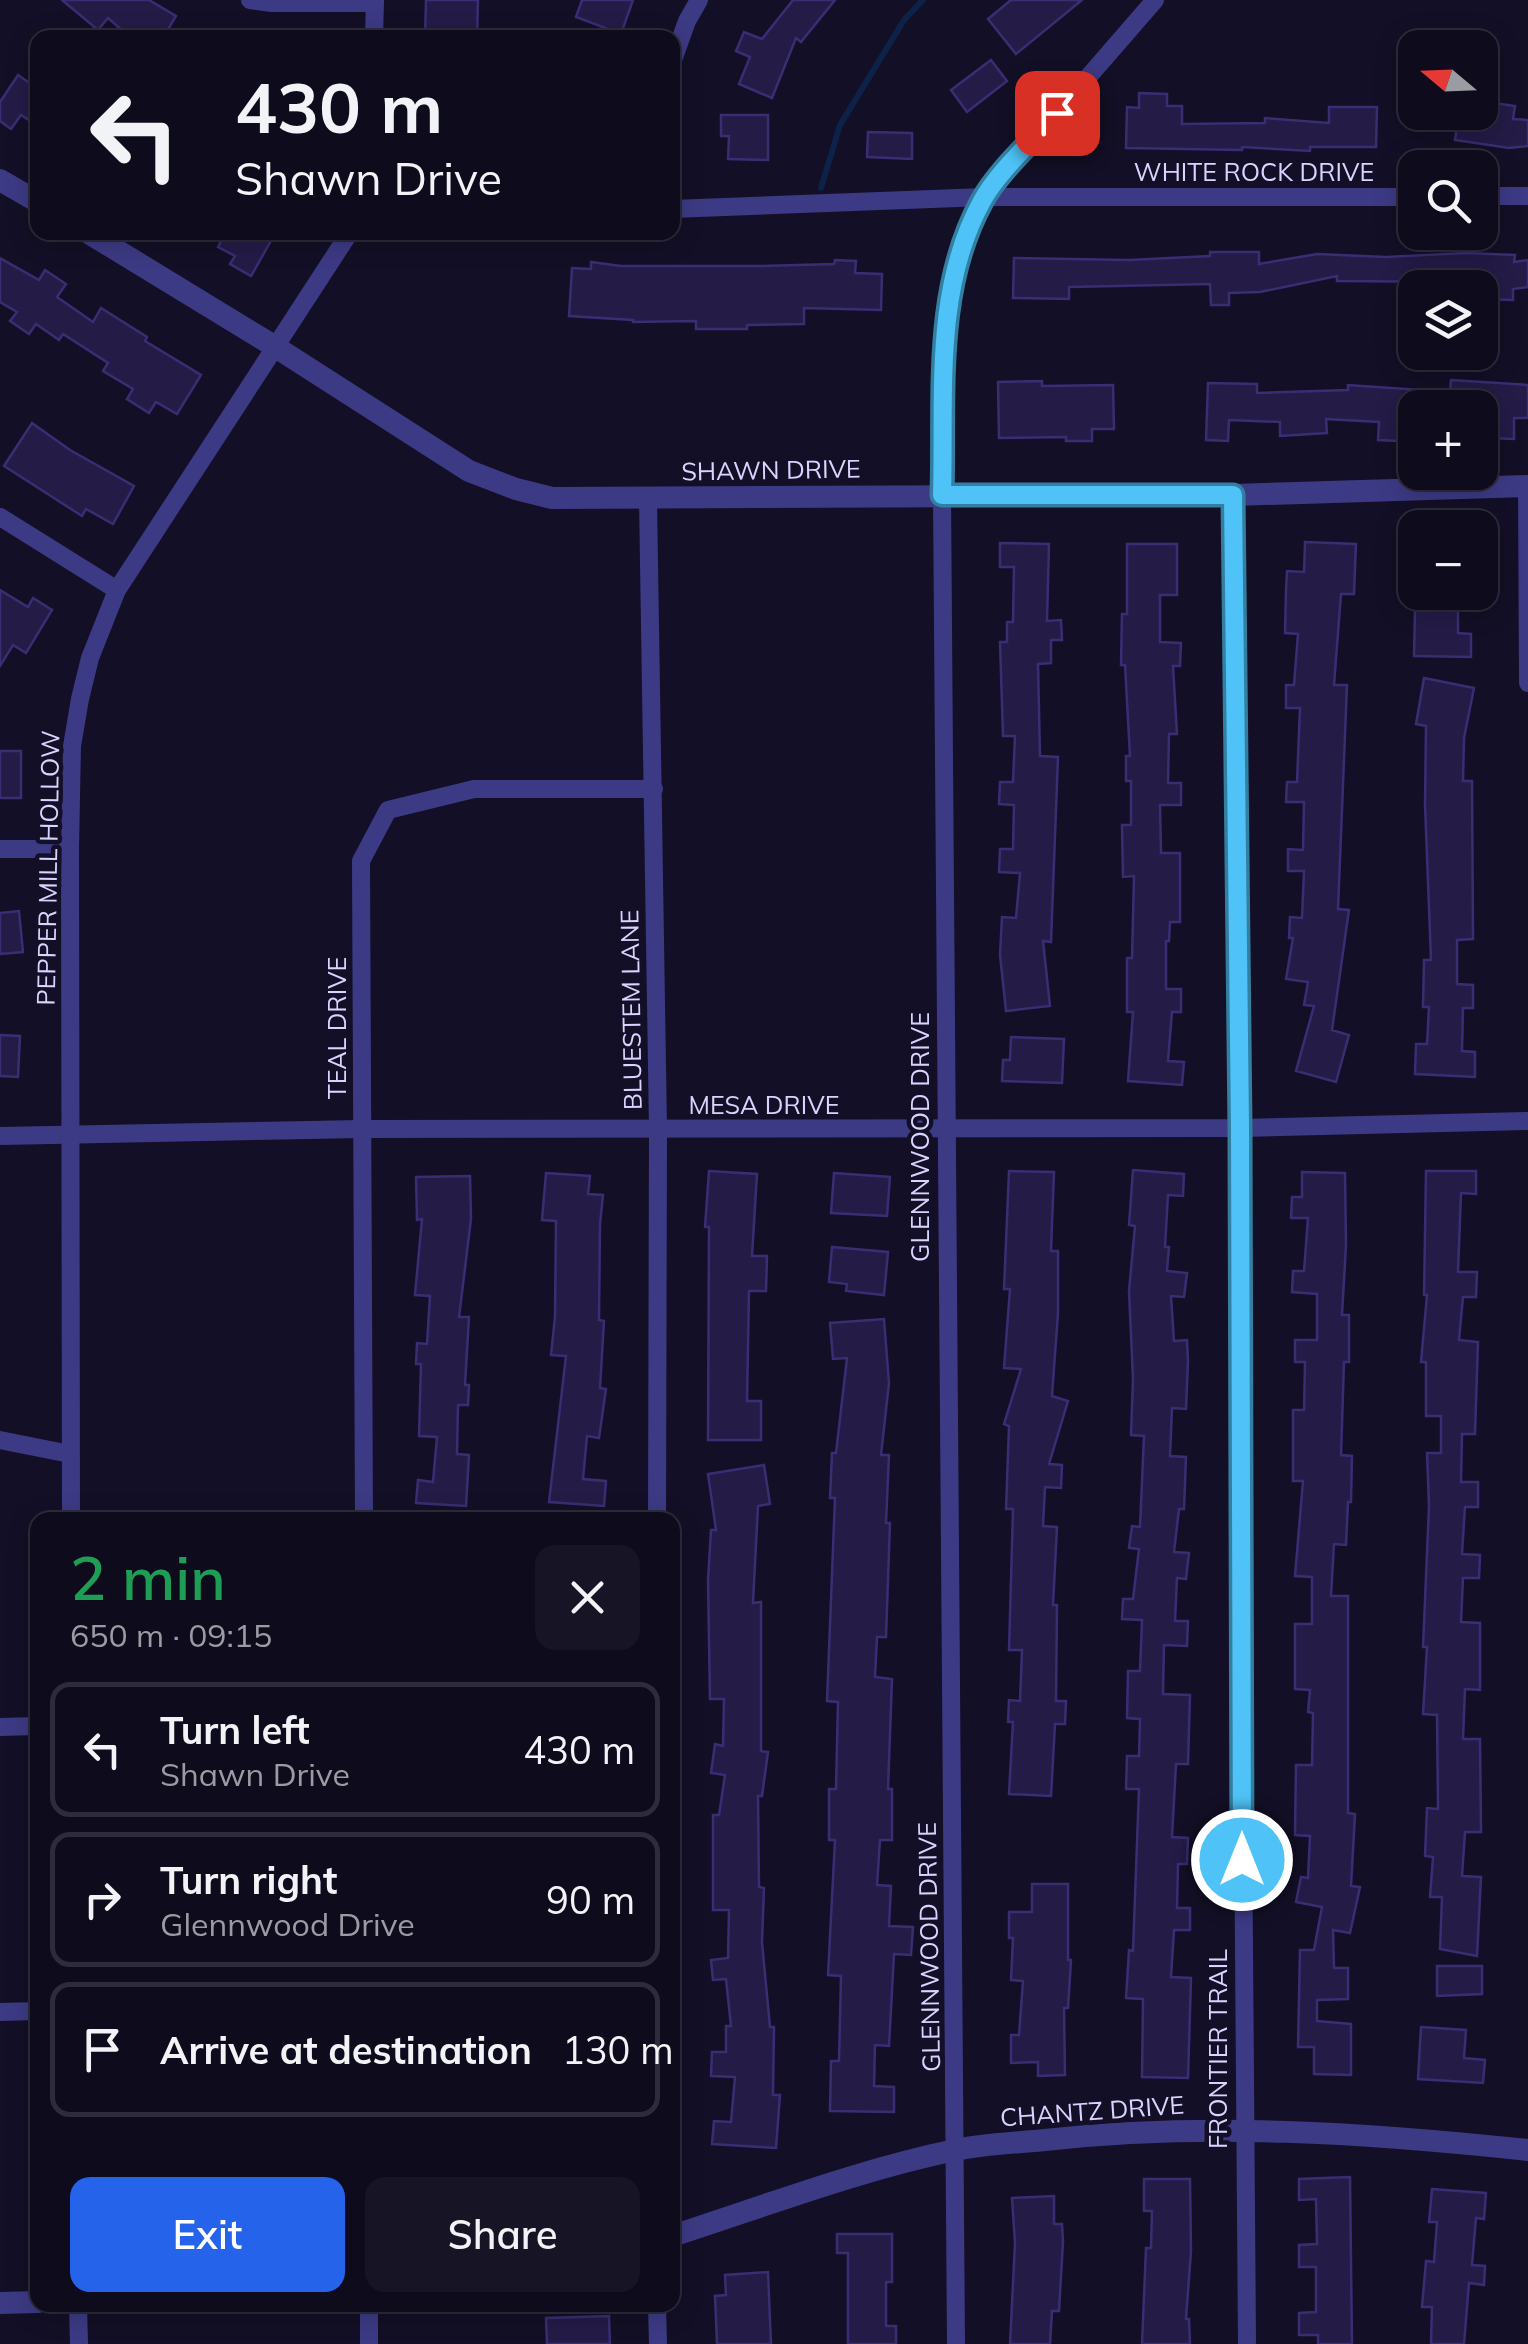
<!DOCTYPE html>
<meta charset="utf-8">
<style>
:root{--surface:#0e0b1c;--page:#171425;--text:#f1f3f6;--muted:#9b9ba3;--line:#2e2b3b;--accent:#2563eb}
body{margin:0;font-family:Mulish,sans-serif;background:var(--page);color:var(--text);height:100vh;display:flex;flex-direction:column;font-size:38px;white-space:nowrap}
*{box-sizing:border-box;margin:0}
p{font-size:32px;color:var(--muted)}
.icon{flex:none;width:55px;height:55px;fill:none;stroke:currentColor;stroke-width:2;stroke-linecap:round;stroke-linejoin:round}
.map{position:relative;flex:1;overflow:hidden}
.side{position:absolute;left:30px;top:1512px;width:650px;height:800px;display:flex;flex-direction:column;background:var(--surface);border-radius:20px;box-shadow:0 5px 25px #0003,0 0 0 2px var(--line)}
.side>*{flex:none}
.banner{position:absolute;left:30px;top:30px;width:650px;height:210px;border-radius:20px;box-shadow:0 5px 25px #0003,0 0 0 2px var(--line);background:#0e0b1c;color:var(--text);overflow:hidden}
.needle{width:65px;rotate:289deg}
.tools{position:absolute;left:1398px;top:30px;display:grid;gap:20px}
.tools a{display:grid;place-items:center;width:100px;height:100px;border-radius:20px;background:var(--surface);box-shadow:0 5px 25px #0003,0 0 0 2px var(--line);font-size:50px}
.pin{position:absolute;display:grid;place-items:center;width:85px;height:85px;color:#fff;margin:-42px;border-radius:20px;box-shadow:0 5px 15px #0006}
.me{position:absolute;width:110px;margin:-55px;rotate:0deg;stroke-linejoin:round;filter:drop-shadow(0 0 8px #0008)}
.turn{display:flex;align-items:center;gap:35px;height:210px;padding:0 40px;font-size:45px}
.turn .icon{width:130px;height:130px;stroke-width:2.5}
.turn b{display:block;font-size:70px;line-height:85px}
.round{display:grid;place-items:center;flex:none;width:105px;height:105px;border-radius:20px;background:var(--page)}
.overview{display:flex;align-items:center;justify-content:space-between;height:170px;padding:0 40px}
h1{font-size:60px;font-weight:600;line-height:75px;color:#1e9e55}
.button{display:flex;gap:20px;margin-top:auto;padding:20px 40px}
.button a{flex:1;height:115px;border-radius:20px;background:var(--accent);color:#fff;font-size:40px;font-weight:600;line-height:115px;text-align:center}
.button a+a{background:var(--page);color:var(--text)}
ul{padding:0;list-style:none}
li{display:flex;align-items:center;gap:30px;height:135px;margin:0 20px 15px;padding:0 20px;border:5px solid var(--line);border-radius:20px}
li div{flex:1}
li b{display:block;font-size:38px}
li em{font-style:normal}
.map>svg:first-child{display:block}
</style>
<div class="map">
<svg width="1528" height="2344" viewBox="0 0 1528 2344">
<rect width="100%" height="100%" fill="#130f26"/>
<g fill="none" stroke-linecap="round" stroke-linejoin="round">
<polyline stroke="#0c2248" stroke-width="6" points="821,188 840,125 904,20 923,0"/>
</g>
<g fill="#241b47" stroke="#3b2d73" stroke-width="2.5">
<polygon points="62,0 149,0 176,16 163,38 131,38 108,18 98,30"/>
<polygon points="426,0 478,0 477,38 425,38"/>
<polygon points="582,0 633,0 621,34 576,17"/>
<polygon points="793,0 835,0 801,42 796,38 772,98 739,84 750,57 736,51 744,32 762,39"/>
<polygon points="1011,0 1082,0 1016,54 988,19"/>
<polygon points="991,60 1007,81 967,112 951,90"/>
<polygon points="18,75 38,89 38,126 21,115 11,129 0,121 0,102"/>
<polygon points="1139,93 1167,94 1167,106 1182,106 1182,124 1265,123 1265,118 1329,123 1329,107 1377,107 1376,147 1310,147 1310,151 1242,147 1242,150 1126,148 1127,107 1139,108"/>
<polygon points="1480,101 1515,106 1513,119 1528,120 1528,146 1509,148 1455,140 1459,112 1480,112"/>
<polygon points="721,115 768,115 768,160 728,159 729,136 721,136"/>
<polygon points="868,132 912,133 912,159 867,157"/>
<polygon points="226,232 276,232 251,276 230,264 235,256 218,247"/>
<polygon points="1210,252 1259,252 1259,264 1317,254 1386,257 1465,253 1515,255 1514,262 1528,260 1528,287 1513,289 1513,300 1480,299 1480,288 1463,288 1463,282 1337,281 1337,276 1260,292 1229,293 1229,305 1211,305 1210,284 1069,287 1069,299 1013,298 1014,258 1129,260 1210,256"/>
<polygon points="0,258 39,280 45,270 66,284 57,297 93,322 101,308 147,337 145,341 201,375 177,414 156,402 149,413 127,399 133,389 103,371 108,363 63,334 59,340 36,324 29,334 10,321 17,312 0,302"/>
<polygon points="835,260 856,261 855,273 882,274 881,310 804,308 804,324 747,325 747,329 696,329 696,321 633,322 633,320 569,316 572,268 591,269 591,262 621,266 762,266 834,264"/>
<polygon points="1451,380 1528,385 1528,418 1514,418 1514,439 1488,438 1490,408 1401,408 1399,441 1378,440 1379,422 1326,419 1327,433 1280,436 1280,422 1229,420 1228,441 1206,440 1208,383 1257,384 1257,393 1348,390 1348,385 1450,392"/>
<polygon points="1042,381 1042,386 1113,385 1114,429 1092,429 1092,441 1066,441 1066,437 999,438 998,382"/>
<polygon points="32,423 70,450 134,486 113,524 86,509 82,516 4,466"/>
<polygon points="1305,542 1356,544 1354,594 1341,594 1334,685 1347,685 1338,909 1349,910 1332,1030 1349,1035 1336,1082 1296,1071 1314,1006 1304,1005 1308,982 1286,979 1293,938 1289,938 1290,917 1302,918 1304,871 1288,871 1288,849 1303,850 1304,802 1286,802 1287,782 1297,782 1300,708 1286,708 1286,685 1294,685 1298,634 1285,633 1286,591 1287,571 1304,572"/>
<polygon points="1000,543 1049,544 1047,621 1061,620 1062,640 1051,640 1051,663 1038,664 1040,756 1058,757 1051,942 1043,941 1050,1006 1006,1011 1000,955 1002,917 1016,918 1020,873 999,872 1000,849 1013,849 1014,805 999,804 1000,782 1013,782 1015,736 1003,736 1000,642 1007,642 1007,622 1013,622 1014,567 1000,567"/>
<polygon points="1127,544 1177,544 1177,595 1160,595 1160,642 1181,643 1180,666 1173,666 1177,734 1169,734 1168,783 1181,783 1181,805 1160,805 1161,853 1180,853 1180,922 1170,922 1169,941 1166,941 1166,989 1181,989 1181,1012 1172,1012 1168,1061 1184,1062 1182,1085 1128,1081 1133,1012 1127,1012 1127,958 1132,958 1134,876 1123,877 1122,825 1131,825 1131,781 1126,781 1126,756 1130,756 1125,665 1121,665 1122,614 1127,614"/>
<polygon points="0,590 28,607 33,598 52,610 26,653 13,645 0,666"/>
<polygon points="1415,610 1458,611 1458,633 1471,634 1471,657 1414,656"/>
<polygon points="1424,678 1474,688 1464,738 1463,781 1472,781 1473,939 1457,940 1457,984 1473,985 1473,1008 1463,1008 1462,1051 1475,1052 1475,1077 1415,1074 1416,1044 1427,1044 1429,1007 1423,1007 1424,960 1431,960 1425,804 1426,726 1416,724"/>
<rect x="0" y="751" width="21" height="47"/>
<polygon points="19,911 23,952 0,954 0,913"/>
<polygon points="0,1035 20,1036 18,1077 0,1076"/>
<polygon points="1011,1037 1064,1039 1062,1083 1002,1081 1003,1060 1010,1060"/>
<polygon points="1133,1170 1184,1174 1183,1196 1168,1195 1165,1247 1169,1247 1167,1271 1187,1273 1184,1297 1171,1296 1174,1341 1187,1340 1188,1361 1186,1409 1172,1408 1170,1456 1186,1457 1184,1509 1179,1509 1174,1552 1189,1553 1186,1579 1177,1578 1175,1621 1188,1621 1187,1646 1164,1645 1163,1694 1190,1695 1188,1764 1176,1764 1172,1837 1188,1838 1187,1864 1178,1864 1177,1908 1190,1908 1190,1930 1174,1930 1171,1977 1191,1978 1188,2078 1142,2077 1143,1999 1126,1998 1129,1950 1133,1951 1139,1789 1126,1789 1127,1756 1139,1756 1140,1719 1127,1718 1128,1671 1140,1671 1142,1620 1122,1619 1123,1599 1133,1599 1139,1549 1129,1548 1132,1526 1140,1527 1144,1436 1131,1435 1133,1379 1129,1291 1135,1226 1129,1225"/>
<polygon points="709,1171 757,1174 752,1256 767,1256 766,1291 749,1291 747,1401 761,1401 761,1440 708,1440 709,1227 705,1227"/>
<polygon points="1009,1171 1054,1172 1051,1251 1058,1251 1058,1313 1052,1396 1068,1401 1049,1464 1062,1465 1061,1488 1045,1487 1043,1526 1057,1527 1053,1605 1057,1605 1056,1701 1066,1701 1065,1724 1055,1724 1051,1796 1009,1794 1013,1722 1008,1722 1009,1700 1020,1701 1022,1650 1009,1650 1013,1509 1006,1509 1009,1426 1004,1424 1021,1369 1004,1368 1010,1289 1004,1289"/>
<polygon points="1426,1171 1476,1171 1476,1194 1461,1193 1458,1272 1477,1272 1476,1297 1463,1297 1459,1340 1478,1342 1475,1434 1462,1434 1461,1482 1478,1482 1478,1507 1465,1507 1462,1554 1480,1555 1479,1578 1463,1578 1461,1622 1480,1623 1480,1690 1465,1689 1463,1739 1480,1739 1481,1832 1465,1832 1462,1876 1481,1877 1477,1956 1440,1949 1442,1897 1430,1897 1433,1857 1425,1856 1427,1808 1438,1809 1437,1715 1423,1714 1427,1647 1423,1647 1429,1506 1427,1453 1441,1453 1441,1416 1426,1416 1426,1362 1421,1362 1427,1295 1424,1295"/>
<polygon points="1302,1172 1345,1173 1346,1245 1342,1315 1349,1315 1349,1362 1344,1362 1341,1455 1352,1456 1351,1502 1348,1502 1346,1545 1334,1544 1331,1596 1348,1596 1348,1813 1355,1814 1351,1886 1360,1887 1350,1933 1333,1930 1334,1968 1348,1968 1348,1999 1317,2000 1317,2021 1351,2024 1351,2075 1314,2074 1314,2047 1298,2047 1300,1950 1314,1950 1322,1907 1296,1902 1301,1877 1308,1878 1310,1836 1295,1835 1296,1765 1312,1765 1313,1713 1308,1712 1310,1690 1295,1689 1295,1624 1312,1624 1312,1577 1295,1576 1303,1481 1293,1481 1293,1410 1304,1410 1305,1362 1295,1362 1295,1340 1317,1340 1317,1294 1292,1292 1293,1271 1304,1271 1308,1218 1291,1218 1292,1197 1302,1197"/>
<polygon points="546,1173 590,1176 588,1194 603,1195 600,1224 599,1320 604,1321 600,1388 606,1389 599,1438 587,1436 583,1479 606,1481 604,1506 549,1502 566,1356 551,1355 555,1317 556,1221 542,1220"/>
<polygon points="834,1173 890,1177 887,1216 831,1213"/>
<polygon points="470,1176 471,1219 459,1317 469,1317 465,1385 469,1385 468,1405 458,1405 457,1454 469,1455 466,1506 416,1503 418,1480 433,1482 437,1437 419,1436 421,1364 416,1364 417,1343 427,1344 430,1296 415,1295 422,1219 417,1220 416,1177"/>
<polygon points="832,1247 888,1252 884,1295 846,1291 847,1284 829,1282"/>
<polygon points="884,1319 889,1383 881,1455 889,1455 886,1523 890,1523 886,1637 877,1637 875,1677 892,1679 888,1789 892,1789 892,1840 880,1840 877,1885 891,1886 889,1926 913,1927 911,1955 894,1954 889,2046 875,2045 874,2086 894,2087 894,2112 830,2111 831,2061 839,2061 841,1976 828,1975 835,1840 829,1840 829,1789 836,1789 838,1702 827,1701 835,1498 830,1498 832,1453 836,1453 847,1358 833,1359 830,1323"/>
<polygon points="764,1465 770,1504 758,1506 753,1603 761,1602 761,1751 768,1752 762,1796 758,1796 759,1887 764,1888 762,1942 770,2027 774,2027 773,2095 780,2095 776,2148 712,2144 714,2121 731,2122 735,2077 711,2076 712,2052 726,2052 726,2026 731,2026 726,1979 713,1980 711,1960 728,1958 729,1910 713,1910 713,1815 719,1815 725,1775 711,1773 715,1744 723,1746 724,1699 710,1699 708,1580 711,1530 716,1530 708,1474"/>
<polygon points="1032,1884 1068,1884 1068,1960 1071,1960 1068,2008 1064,2008 1065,2075 1038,2076 1038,2062 1011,2063 1011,2035 1019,2035 1023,1981 1011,1980 1013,1938 1009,1938 1009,1912 1032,1912"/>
<polygon points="1437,1966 1482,1966 1482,1994 1437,1996"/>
<polygon points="1421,2027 1466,2030 1464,2058 1485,2060 1483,2083 1418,2079"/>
<polygon points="1350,2177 1352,2344 1318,2344 1318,2335 1299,2335 1299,2313 1316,2312 1316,2267 1299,2267 1299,2245 1317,2244 1316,2199 1299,2200 1299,2179"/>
<polygon points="1144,2179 1190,2179 1191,2251 1186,2319 1189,2319 1190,2344 1142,2344 1146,2248 1151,2248 1152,2211 1144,2211"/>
<polygon points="1432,2189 1486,2193 1484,2219 1476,2218 1472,2265 1485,2266 1484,2285 1469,2283 1464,2344 1431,2344 1432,2307 1422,2307 1426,2261 1434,2262 1437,2222 1429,2222"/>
<polygon points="1054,2196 1054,2224 1062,2224 1063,2242 1059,2311 1052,2311 1050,2344 1010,2344 1015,2243 1012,2198"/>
<polygon points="837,2234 892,2234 892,2282 886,2282 886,2326 896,2326 896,2344 848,2344 848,2253 837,2253"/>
<polygon points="768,2272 771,2344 717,2344 715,2296 726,2295 725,2275"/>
<polygon points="609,2316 610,2344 547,2344 546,2318"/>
</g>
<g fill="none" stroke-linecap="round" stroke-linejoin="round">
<g stroke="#3d3a85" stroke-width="18">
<polyline points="250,0 272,3 375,3"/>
<polyline points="374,38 375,0"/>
<polyline points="672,63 687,21 699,0"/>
<polyline points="1480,196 1528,196"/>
<polyline points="672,209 984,197 1415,197"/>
<polyline points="1527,486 1528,683"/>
<polyline points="1233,495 1247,2344"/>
<polyline points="648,500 658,1129 657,1520"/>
<polyline points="0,517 117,590"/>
<polyline points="0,849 70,849"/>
<polyline points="0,1136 362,1129 1240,1128 1528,1121"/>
<polyline points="0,1440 70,1454"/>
<polyline points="71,1520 70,849 72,746 80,699 90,658 117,590 350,232"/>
<polyline points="364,1520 361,861 388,810 474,789 654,789"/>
<polyline points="0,1727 38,1726"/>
<polyline points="0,2012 38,2011"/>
<polyline points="78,2305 79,2344"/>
<polyline points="369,2305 369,2344"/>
<polyline points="657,2305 658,2344"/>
<polyline points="956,2344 942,495 947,298 960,250 984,197 1155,0"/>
</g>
<g stroke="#3d3a85" stroke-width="22">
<polyline points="0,180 38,202"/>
<polyline points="87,232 274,346 469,471 516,489 552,498 1233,495 1528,486"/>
<path d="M672 2236C765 2206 859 2170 955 2150 984 2144 1015 2143 1045 2140 1207 2122 1367 2133 1528 2150"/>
<polyline points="0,2303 38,2302"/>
</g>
</g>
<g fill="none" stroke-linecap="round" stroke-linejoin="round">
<g stroke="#337fa1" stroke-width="25">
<path id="route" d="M1057 113C1035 139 998 171 982 201 933 290 945 396 942 495H1233L1240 1128 1242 1860"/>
</g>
<use href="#route" stroke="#4fc3f7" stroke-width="18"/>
</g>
<g text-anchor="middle" stroke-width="9" stroke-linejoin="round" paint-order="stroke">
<g font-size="25" fill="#d9d4ff" stroke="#130f26">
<text x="1254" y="181">WHITE ROCK DRIVE</text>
<text transform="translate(771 470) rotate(-1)" y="9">SHAWN DRIVE</text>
<text transform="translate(48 868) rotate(-89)" y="9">PEPPER MILL HOLLOW</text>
<text transform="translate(631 1010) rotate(-91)" y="9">BLUESTEM LANE</text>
<text transform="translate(337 1028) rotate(-90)" y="9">TEAL DRIVE</text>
<text x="764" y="1114">MESA DRIVE</text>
<text transform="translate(920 1137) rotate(-90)" y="9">GLENNWOOD DRIVE</text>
<text transform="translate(929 1947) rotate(-91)" y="9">GLENNWOOD DRIVE</text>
<text transform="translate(1218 2049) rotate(-90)" y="9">FRONTIER TRAIL</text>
<text transform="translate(1092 2111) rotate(-4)" y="9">CHANTZ DRIVE</text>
</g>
</g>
</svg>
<div class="tools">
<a><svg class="needle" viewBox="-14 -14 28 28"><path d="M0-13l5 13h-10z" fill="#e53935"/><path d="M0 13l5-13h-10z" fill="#9b9ba3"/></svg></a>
<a><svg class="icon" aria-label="search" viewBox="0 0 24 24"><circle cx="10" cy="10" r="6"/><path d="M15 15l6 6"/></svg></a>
<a><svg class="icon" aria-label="layers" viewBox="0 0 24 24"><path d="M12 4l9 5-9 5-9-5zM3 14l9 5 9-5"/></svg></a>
<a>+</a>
<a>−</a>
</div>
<div class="pin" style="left:1057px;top:113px;background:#d93025"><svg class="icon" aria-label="arrive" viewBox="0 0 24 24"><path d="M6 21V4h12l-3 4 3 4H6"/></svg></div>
<svg class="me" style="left:1242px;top:1860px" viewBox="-20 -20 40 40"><circle r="17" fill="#4fc3f7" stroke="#fff" stroke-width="3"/><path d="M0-11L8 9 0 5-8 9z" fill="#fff"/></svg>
<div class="banner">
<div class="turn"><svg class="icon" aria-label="left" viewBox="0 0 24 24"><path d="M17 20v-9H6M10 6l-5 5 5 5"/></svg><div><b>430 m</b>Shawn Drive</div></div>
</div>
<section class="side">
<div class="overview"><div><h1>2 min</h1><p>650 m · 09:15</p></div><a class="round"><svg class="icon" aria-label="close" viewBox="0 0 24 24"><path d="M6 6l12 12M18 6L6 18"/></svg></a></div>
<ul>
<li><svg class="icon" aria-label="left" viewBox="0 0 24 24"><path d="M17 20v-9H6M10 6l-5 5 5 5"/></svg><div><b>Turn left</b><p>Shawn Drive</p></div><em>430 m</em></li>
<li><svg class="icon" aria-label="right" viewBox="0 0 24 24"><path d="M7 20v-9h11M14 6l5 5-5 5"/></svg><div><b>Turn right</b><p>Glennwood Drive</p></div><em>90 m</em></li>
<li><svg class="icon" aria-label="arrive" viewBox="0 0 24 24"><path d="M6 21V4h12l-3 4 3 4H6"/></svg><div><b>Arrive at destination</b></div><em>130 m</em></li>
</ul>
<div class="button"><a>Exit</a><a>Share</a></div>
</section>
</div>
